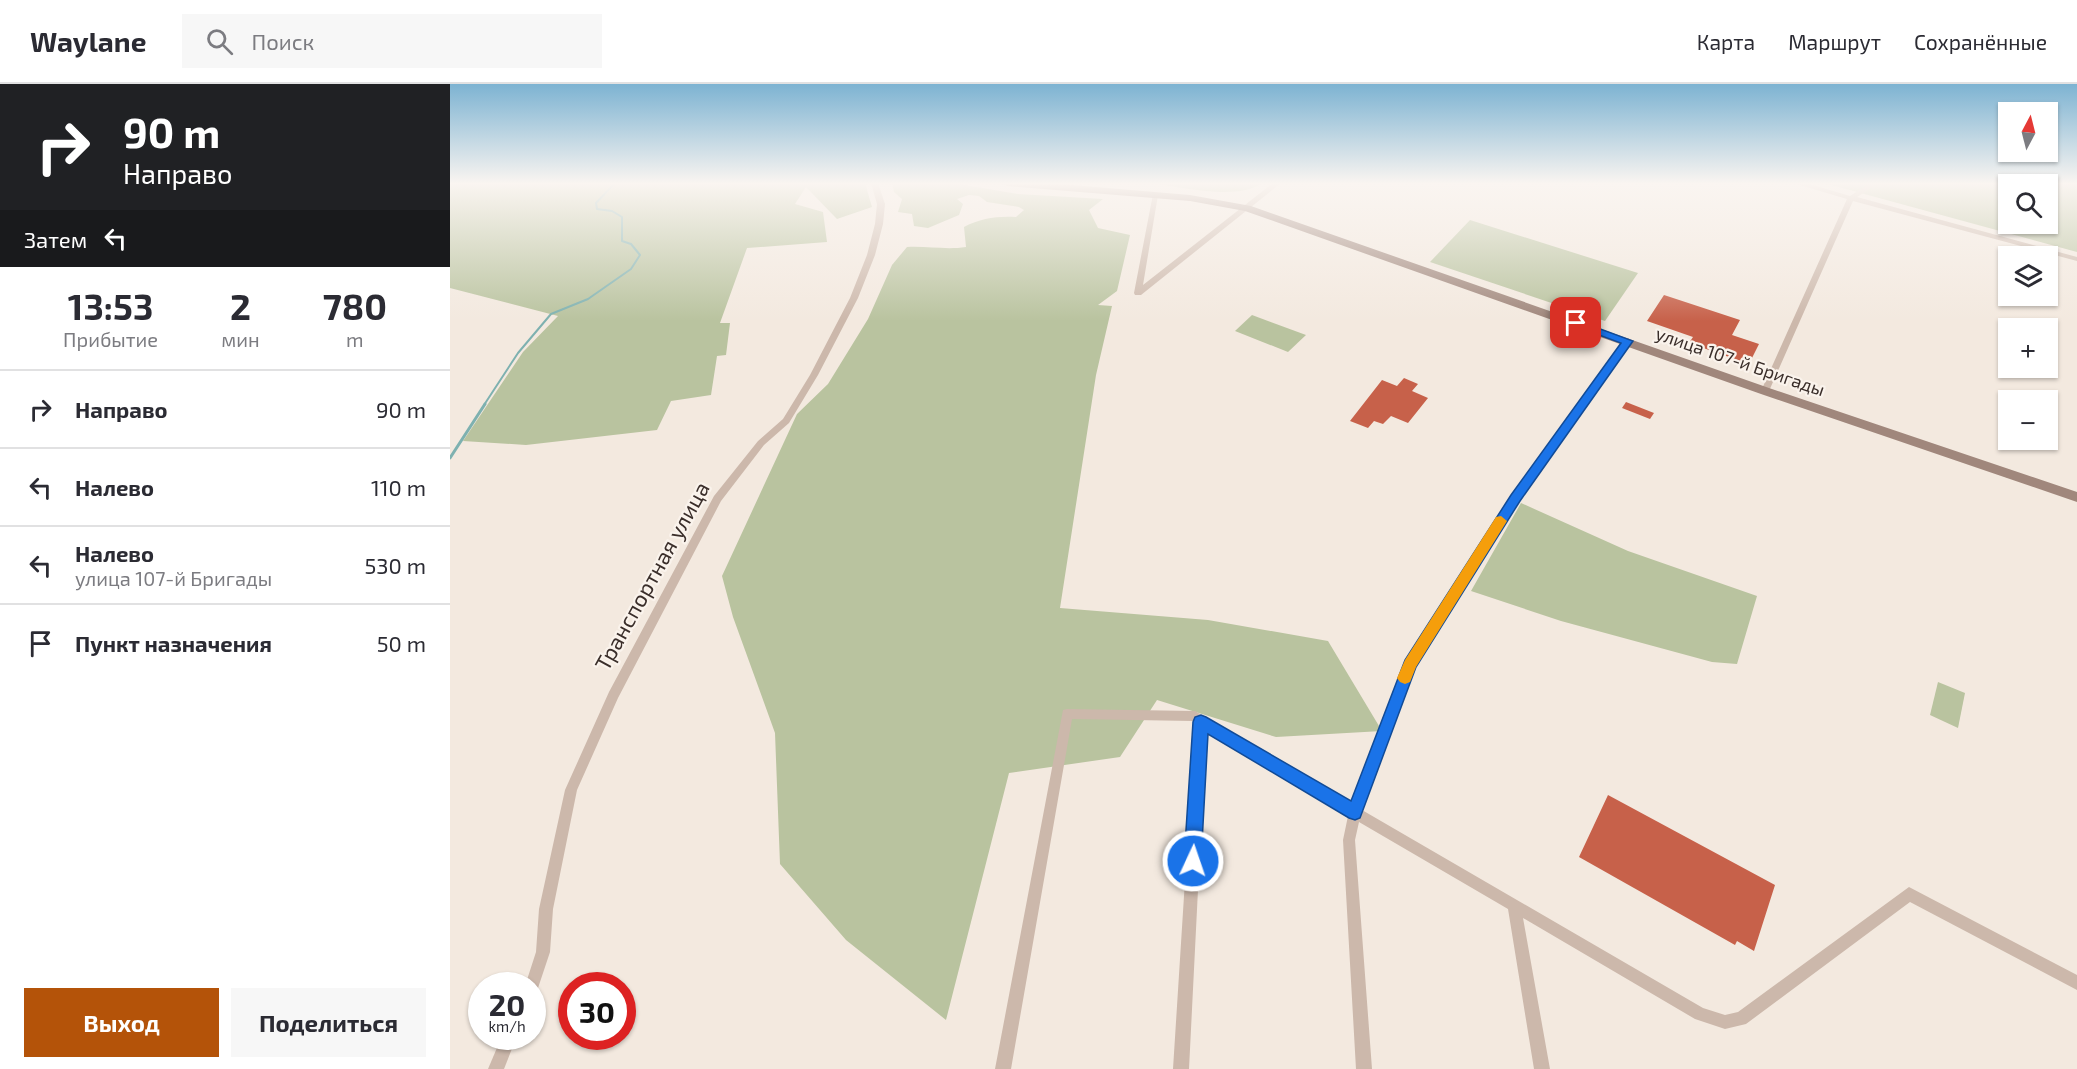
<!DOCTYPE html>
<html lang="ru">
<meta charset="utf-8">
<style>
:root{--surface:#fff;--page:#f7f7f7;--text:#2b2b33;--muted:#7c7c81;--line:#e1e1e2;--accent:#b45309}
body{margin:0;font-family:"Exo 2",sans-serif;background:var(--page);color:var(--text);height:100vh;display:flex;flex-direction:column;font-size:22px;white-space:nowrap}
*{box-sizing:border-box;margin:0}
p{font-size:20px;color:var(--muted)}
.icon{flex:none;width:33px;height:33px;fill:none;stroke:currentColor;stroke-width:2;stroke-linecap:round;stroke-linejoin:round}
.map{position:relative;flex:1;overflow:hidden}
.details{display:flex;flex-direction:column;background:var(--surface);width:450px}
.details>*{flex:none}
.guide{background:#202124;color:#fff;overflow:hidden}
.needle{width:39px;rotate:7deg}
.tools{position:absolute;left:1548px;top:18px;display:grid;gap:12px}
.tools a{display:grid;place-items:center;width:60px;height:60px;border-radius:0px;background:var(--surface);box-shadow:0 2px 4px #0004;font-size:30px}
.speed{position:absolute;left:18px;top:888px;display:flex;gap:12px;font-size:30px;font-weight:700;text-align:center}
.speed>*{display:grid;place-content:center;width:78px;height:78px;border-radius:50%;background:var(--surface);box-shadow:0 2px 4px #0004;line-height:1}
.speed small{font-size:15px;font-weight:400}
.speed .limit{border:9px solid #d22;background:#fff;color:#111}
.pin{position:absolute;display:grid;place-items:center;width:51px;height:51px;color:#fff;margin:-26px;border-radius:12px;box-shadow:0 3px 9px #0006}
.me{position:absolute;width:66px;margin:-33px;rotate:3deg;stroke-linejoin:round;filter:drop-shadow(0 0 4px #0008)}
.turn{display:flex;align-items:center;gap:21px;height:126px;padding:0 24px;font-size:27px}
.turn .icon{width:78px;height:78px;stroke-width:2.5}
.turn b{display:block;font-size:42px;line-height:51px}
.then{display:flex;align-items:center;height:57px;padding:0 24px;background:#0003;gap:12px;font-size:22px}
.eta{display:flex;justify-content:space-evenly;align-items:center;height:102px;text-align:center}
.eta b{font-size:36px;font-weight:700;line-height:42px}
.primary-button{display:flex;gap:12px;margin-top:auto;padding:12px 24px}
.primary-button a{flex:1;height:69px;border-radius:0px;background:var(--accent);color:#fff;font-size:24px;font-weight:700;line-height:69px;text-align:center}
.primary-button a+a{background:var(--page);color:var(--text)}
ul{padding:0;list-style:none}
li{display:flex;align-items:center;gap:18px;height:78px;padding:0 24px;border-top:2px solid var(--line)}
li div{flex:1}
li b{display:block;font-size:22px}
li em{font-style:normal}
header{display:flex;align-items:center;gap:36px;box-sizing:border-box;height:84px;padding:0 30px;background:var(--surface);border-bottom:2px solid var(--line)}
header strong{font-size:28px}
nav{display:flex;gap:33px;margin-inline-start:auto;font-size:21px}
.search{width:420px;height:54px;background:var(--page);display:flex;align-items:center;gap:15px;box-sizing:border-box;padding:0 21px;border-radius:0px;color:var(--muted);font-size:22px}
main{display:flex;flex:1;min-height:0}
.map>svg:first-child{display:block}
</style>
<header>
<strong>Waylane</strong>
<div class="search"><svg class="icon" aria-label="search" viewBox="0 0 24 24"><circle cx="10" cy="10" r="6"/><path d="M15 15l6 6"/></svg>Поиск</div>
<nav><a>Карта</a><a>Маршрут</a><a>Сохранённые</a></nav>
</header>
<main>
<section class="details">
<div class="guide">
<div class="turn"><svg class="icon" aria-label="right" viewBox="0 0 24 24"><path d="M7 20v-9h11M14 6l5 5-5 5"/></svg><div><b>90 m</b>Направо</div></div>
<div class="then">Затем<svg class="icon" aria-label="left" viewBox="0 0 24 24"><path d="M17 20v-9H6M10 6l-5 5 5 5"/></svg></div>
</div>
<div class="eta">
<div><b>13:53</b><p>Прибытие</p></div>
<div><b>2</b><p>мин</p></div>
<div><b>780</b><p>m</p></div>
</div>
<ul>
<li><svg class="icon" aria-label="right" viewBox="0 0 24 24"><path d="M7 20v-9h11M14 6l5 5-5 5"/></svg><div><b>Направо</b></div><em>90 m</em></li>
<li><svg class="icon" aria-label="left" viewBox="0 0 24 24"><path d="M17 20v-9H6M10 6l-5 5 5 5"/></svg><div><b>Налево</b></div><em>110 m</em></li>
<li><svg class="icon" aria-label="left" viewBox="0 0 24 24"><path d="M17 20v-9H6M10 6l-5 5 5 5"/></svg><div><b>Налево</b><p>улица 107-й Бригады</p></div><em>530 m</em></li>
<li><svg class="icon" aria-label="arrive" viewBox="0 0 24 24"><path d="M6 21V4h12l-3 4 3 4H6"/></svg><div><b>Пункт назначения</b></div><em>50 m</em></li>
</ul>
<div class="primary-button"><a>Выход</a><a>Поделиться</a></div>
</section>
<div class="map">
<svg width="1627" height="985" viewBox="0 0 1627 985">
<rect width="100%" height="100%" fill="#f3e9df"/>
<g fill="#b9c39f" fill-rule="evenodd">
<polygon points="0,99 415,99 422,123 387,135 356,103 345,120 373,128 377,158 297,164 270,239 280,239 276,271 267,272 261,311 221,317 207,346 76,361 13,357 73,268 108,232 0,204"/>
<path d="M442 99H503L568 110 653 115 639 126 648 144 680 151 667 207 648 221 662 222 646 291 610 524 758 536 878 557 932 647 826 653 707 616 670 673 559 689 496 936 396 856 330 780 325 649 283 533 272 492 347 330 378 300 418 235 442 181 457 163C478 162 496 166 516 163L514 143C531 134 547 132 566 133L574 126 569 123 537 118 529 112 519 111 507 115 513 120 509 131 478 144 464 142 462 130 448 128 452 115 444 108Z"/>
<path d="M702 99H812C788 117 731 103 702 99Z"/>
<path d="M1374 99H1627V168ZM1558 100H1598V140H1558Z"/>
<polygon points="1020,136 1188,189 1155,237 980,178"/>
<polygon points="802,231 856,251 838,268 785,247"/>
<polygon points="1071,419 1178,467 1307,512 1287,580 1262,578 1111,537 1021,507"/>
<polygon points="1488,598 1515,609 1508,644 1480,631"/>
</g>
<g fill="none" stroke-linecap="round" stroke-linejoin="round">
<polyline stroke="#7eb1b0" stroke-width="2" points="34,321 68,269 101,230 138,215 181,185 190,171 181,160 172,157 172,133 162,127 147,125 146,119 165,99"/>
<polyline stroke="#7eb1b0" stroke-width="3" points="0,374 35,320"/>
</g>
<g fill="#c7614a">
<polygon points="1214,211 1290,236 1282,251 1309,260 1299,280 1239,259 1243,253 1197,237"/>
<polygon points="954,294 968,300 962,307 978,314 958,339 941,332 933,340 924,337 918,344 900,337 932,296 947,302"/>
<polygon points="1176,318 1204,329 1200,335 1172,324"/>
<polygon points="1158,711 1325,801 1304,867 1287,857 1285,861 1129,773"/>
</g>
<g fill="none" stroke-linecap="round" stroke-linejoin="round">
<g fill="#ccb8ab" fill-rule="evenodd">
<polygon points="421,99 428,99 435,120 433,140 425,171 408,214 368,291 339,339 314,361 271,417 168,614 127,706 103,825 100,868 87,907 82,909 82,902 75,902 86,868 89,825 115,706 159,608 264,412 308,357 333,335 360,291 400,214 417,171 425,140 427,120"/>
<polygon points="823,99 831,99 691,211 685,211 684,209 703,110 708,111 693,201"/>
<polygon points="1343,99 1356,99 1400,112 1420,99 1429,99 1407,113 1627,173 1627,177 1403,117 1319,307 1315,310 1312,309 1311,307 1397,115"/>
<polygon points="1178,254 1182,257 1068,416 965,583 912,726 1253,924 1275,931 1288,928 1459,803 1627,891 1627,906 1460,818 1296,940 1275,945 1245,935 1073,834 1100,985 1084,985 1058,825 909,738 905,756 922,985 906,985 893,756 898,732 756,646 739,985 723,985 745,639 743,637 622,635 561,985 545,985 613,626 617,625 745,627 902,720 956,578 1062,412 1175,255"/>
<polygon points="52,952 67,952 54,985 38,985"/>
</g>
<polygon fill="#a0877c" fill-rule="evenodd" points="552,99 599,99 740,111 801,122 1319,304 1627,408 1627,418 1311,310 795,127 740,117 557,102"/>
</g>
<linearGradient id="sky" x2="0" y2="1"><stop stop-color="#7db3d2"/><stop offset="0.42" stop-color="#faf5f1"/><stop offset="1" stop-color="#faf5f1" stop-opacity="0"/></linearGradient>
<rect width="1627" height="237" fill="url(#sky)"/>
<polygon fill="#1a73e8" stroke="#114b97" stroke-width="1.5" points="1126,236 1183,257 1070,417 966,583 910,734 905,736 899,734 758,650 751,777 749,782 743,785 737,782 734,777 743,638 745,633 751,631 756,633 901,717 955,576 1061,411 1171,259 1122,241 1122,237"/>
<polygon fill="#f59e0b" points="1051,432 1057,437 966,583 960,598 955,600 950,598 947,594 955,576 1046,433"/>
<g text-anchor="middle" stroke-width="4.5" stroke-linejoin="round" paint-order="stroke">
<g font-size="18" fill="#3a2e2a" stroke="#faf3ec">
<text transform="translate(1290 278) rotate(19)" y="6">улица 107-й Бригады</text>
</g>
<g font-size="22" fill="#3a2e2a" stroke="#faf3ec">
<text transform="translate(202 492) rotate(-61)" y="8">Транспортная улица</text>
</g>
</g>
</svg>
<div class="tools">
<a><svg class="needle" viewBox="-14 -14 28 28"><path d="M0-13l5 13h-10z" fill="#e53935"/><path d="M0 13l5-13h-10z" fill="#7c7c81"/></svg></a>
<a><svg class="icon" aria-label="search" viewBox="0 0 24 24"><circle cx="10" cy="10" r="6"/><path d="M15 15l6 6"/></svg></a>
<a><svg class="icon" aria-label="layers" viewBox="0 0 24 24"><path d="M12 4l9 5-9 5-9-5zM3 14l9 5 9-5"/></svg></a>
<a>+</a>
<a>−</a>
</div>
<div class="speed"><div>20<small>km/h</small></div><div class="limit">30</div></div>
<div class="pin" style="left:1126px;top:239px;background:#d93025"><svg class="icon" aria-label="arrive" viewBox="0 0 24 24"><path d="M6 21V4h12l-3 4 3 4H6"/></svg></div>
<svg class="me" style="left:743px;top:777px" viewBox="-20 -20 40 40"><circle r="17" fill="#1a73e8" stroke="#fff" stroke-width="3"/><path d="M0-11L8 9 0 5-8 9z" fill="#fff"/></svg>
</div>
</main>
